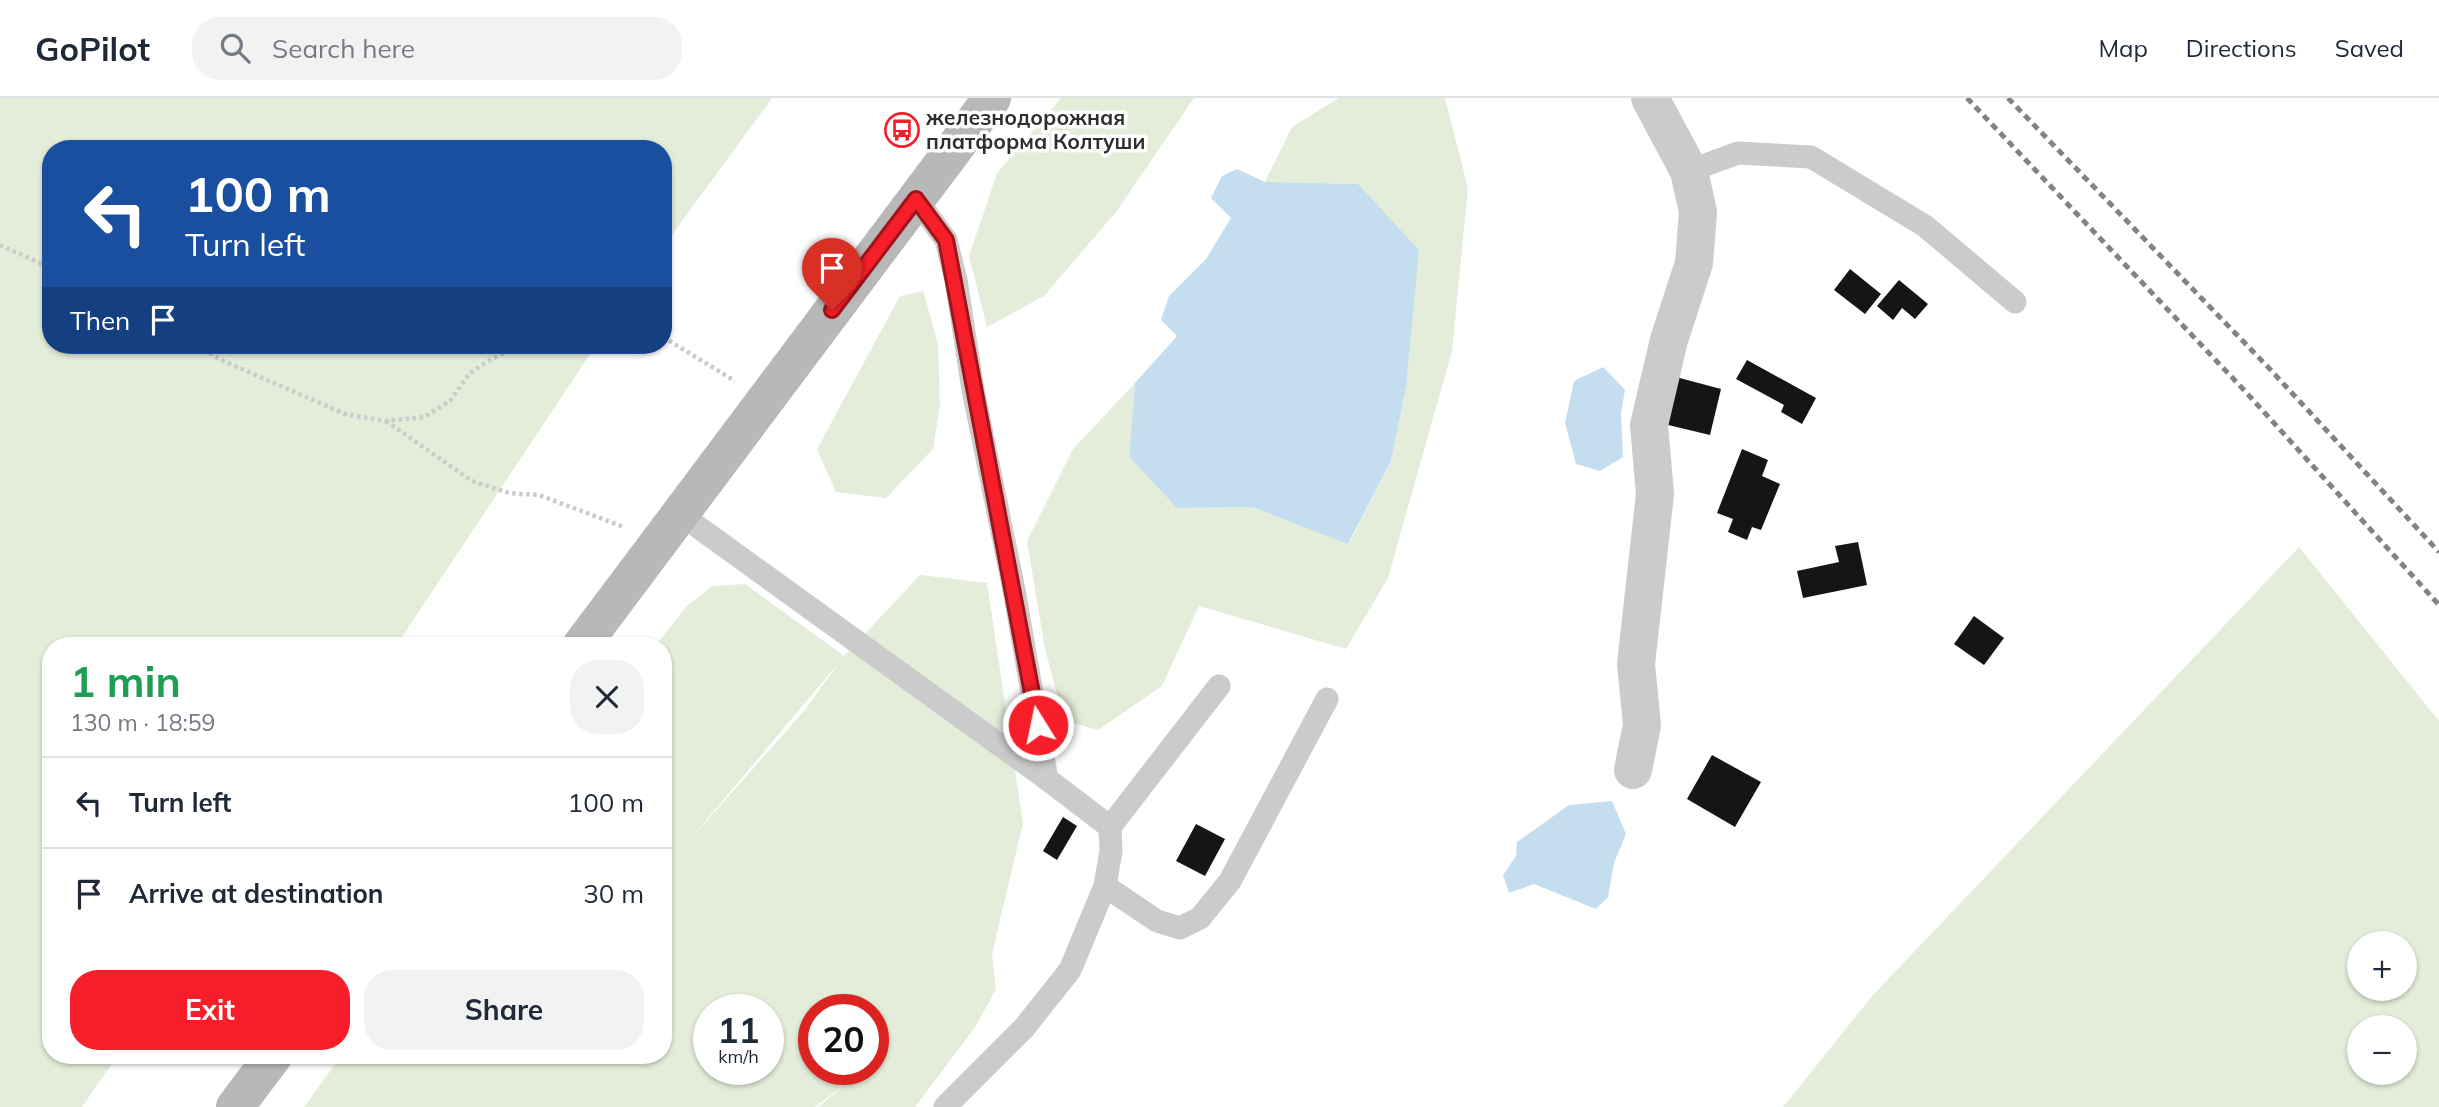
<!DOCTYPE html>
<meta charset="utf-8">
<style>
:root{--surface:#fff;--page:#f2f2f3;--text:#1f2937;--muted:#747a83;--line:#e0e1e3;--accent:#f61e29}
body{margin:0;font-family:Mulish,sans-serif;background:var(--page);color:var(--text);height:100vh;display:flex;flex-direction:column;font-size:26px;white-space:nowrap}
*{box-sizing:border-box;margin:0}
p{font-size:23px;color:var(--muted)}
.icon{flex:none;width:38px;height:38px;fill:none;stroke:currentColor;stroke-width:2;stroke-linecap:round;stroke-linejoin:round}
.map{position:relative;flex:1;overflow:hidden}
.panel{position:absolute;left:42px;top:539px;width:630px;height:427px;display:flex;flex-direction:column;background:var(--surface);border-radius:28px;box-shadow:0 2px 5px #0004}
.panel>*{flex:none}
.hud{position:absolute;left:42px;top:42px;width:630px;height:214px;border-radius:28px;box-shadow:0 2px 5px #0004;background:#1a4fa0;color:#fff;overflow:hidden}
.tools{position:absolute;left:2347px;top:833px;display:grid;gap:14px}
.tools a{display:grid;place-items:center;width:70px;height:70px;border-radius:50%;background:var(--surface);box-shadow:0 2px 5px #0004;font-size:35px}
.speed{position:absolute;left:693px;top:896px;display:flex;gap:14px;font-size:35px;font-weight:700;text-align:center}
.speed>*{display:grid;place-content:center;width:91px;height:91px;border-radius:50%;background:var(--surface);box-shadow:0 2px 5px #0004;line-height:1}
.speed small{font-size:18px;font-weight:400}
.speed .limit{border:10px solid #d22;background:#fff;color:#111}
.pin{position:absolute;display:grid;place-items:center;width:60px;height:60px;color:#fff;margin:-72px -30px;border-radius:50% 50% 50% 0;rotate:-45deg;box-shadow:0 0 7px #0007}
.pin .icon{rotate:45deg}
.me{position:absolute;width:77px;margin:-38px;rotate:350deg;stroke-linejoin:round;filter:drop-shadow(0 0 5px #0008)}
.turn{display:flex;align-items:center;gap:24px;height:147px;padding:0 28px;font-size:32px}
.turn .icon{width:91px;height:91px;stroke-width:2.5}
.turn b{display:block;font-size:49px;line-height:60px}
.then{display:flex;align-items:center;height:66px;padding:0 28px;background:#0003;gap:14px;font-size:26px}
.round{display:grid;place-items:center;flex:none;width:74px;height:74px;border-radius:28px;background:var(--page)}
.head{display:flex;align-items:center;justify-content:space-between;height:119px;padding:0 28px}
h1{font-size:42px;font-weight:700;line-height:52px;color:#1e9e55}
.action{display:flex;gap:14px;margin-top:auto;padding:14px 28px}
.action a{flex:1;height:80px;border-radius:28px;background:var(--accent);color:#fff;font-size:28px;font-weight:700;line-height:80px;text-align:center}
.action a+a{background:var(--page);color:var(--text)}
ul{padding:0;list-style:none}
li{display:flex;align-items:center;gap:21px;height:91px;padding:0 28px;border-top:2px solid var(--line)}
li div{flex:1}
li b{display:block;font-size:26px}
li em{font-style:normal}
header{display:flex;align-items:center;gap:42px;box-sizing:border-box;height:98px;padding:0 35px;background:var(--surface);border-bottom:2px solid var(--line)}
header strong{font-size:33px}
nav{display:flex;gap:38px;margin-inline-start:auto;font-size:24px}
.search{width:490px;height:63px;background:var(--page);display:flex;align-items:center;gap:18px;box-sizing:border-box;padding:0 24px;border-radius:28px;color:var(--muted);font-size:26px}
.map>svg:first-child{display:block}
</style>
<header>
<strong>GoPilot</strong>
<div class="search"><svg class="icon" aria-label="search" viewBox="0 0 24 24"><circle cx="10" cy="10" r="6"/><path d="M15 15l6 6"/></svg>Search here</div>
<nav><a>Map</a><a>Directions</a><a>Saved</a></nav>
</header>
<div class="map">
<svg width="2439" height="1009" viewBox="0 0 2439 1009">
<rect width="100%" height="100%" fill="#fff"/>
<g fill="#e4edda" fill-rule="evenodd">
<polygon points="0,0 772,0 663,149 663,51 51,51 51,247 596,247 396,548 51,548 51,957 118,957 82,1009 0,1009"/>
<polygon points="1061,0 1194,0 1116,114 1044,198 987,229 969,158 997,75"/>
<polygon points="1339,0 1445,0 1468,90 1452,253 1388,480 1346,551 1199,508 1162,588 1098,632 1064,622 1045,551 1027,443 1073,351 1135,285 1129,359 1177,410 1252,409 1349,446 1391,363 1406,289 1358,86 1265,84 1292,29"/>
<polygon points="923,193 938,245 940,307 933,351 886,400 836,394 817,351 900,198"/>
<path d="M2299 449 2439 623V1009H1783L1873 897ZM2404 845V891H2359V845ZM2404 929V975H2359V929Z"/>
<path d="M920 477 987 485 1023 725 992 856 996 891 976 928 915 1009H818L848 984 815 1009H304L342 957H663V548H655L686 509 712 488 745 486 844 558ZM836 569 805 612 688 744 835 569ZM709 912H768V971H709ZM814 912H873V971H814Z"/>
</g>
<g fill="#c4ddef">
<polygon points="1237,71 1265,84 1358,86 1419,152 1406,289 1391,363 1348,446 1252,409 1177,410 1129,359 1135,285 1177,238 1161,222 1169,198 1206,161 1231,120 1211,100 1222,78"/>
<polygon points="1603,269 1625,292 1621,315 1623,359 1600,373 1576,366 1565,325 1574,283"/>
<polygon points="1612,703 1626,736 1614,765 1608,799 1596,811 1534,786 1509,795 1503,777 1516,758 1517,744 1569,707"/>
</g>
<g fill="#151515">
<polygon points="1850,171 1881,196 1865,216 1834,192"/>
<polygon points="1899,182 1928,206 1915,221 1902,210 1893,222 1877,208"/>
<polygon points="1747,262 1816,300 1802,326 1781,314 1784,307 1736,281"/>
<polygon points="1676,279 1721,291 1710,337 1664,326"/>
<polygon points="1742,351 1768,362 1762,378 1780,386 1761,432 1752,429 1747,442 1728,434 1733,421 1717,415"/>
<polygon points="1858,444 1867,487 1803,500 1797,473 1839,464 1835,448"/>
<polygon points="1974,518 2004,540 1984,567 1954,546"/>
<polygon points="1712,657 1761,684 1735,729 1687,701"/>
<polygon points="1063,719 1077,728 1057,762 1043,753"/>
<polygon points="1196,726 1225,741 1205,778 1176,763"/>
</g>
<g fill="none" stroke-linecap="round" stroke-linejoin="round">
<g stroke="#cbcbcb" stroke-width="4.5" stroke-dasharray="3.5 3.5" stroke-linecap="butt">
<polyline points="0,147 51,170"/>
<polyline points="663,239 735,283"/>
<polyline points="198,247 219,261 345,316 385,323 424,319 450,303 469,276 488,263 521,247"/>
<polyline points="386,323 472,383 509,395 539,397 624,429"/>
</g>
<g stroke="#cbcbcb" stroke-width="23">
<polyline points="1689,73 1738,55 1811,59 1925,128 2015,204"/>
<polyline points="916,101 946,142 956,182 973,292 1014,492 1047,681 1110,729"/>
<polyline points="680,416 1047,681"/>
<polyline points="1105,788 1157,823 1180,830 1200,820 1230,783 1327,601"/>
<polyline points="945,1009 1024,930 1070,872 1105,788 1111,753 1110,729 1219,588"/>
</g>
<polyline stroke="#cbcbcb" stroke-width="38" points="1633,672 1642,627 1636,566 1655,396 1649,327 1669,242 1694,165 1698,114 1689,73 1650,0"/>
<g stroke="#b8b8b8" stroke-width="38">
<polyline points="581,548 992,0"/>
<polyline points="235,1009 274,957"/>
</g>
<g stroke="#838383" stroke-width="5" stroke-dasharray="7 5" stroke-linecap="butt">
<polyline points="1967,0 2244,292 2439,507"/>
<polyline points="2008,0 2267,268 2439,454"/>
</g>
</g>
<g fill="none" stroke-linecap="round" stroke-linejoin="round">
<g stroke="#a0141b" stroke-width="18">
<polyline id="route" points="832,212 916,101 946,142 1038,627"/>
</g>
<use href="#route" stroke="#f61e29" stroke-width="12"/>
</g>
<defs>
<g id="bus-ring" transform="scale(1.75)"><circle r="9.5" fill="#fff" stroke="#f61e29" stroke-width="1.5"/><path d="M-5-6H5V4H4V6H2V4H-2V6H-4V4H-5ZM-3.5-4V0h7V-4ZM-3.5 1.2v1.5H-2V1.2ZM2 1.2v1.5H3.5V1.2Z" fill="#f61e29"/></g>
</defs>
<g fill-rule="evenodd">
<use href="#bus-ring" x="902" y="32"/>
</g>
<g text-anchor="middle" stroke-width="7" stroke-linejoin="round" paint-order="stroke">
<g font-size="21" font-weight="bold" fill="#2e2e2e" stroke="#fff" text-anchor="start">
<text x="926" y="27">железнодорожная<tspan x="926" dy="24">платформа Колтуши</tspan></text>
</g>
</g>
</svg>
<div class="tools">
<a>+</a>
<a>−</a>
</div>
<div class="speed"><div>11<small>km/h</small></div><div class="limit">20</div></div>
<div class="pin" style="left:832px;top:212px;background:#d93025"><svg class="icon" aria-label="arrive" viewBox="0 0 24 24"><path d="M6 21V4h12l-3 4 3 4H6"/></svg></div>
<svg class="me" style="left:1038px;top:627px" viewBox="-20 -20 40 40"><circle r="17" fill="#f61e29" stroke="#fff" stroke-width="3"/><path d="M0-11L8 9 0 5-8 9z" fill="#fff"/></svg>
<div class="hud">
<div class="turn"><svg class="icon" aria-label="left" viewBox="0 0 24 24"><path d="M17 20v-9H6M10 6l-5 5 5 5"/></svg><div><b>100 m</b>Turn left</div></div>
<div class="then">Then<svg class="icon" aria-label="arrive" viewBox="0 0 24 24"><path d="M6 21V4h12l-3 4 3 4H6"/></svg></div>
</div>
<section class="panel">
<div class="head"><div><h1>1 min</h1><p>130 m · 18:59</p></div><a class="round"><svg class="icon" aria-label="close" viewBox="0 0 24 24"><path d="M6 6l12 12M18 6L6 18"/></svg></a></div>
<ul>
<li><svg class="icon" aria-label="left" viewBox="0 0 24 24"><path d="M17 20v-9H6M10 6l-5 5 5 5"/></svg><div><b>Turn left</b></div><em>100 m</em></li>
<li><svg class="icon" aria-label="arrive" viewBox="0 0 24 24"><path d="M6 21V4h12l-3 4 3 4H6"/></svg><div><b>Arrive at destination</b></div><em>30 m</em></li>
</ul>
<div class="action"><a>Exit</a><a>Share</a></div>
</section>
</div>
